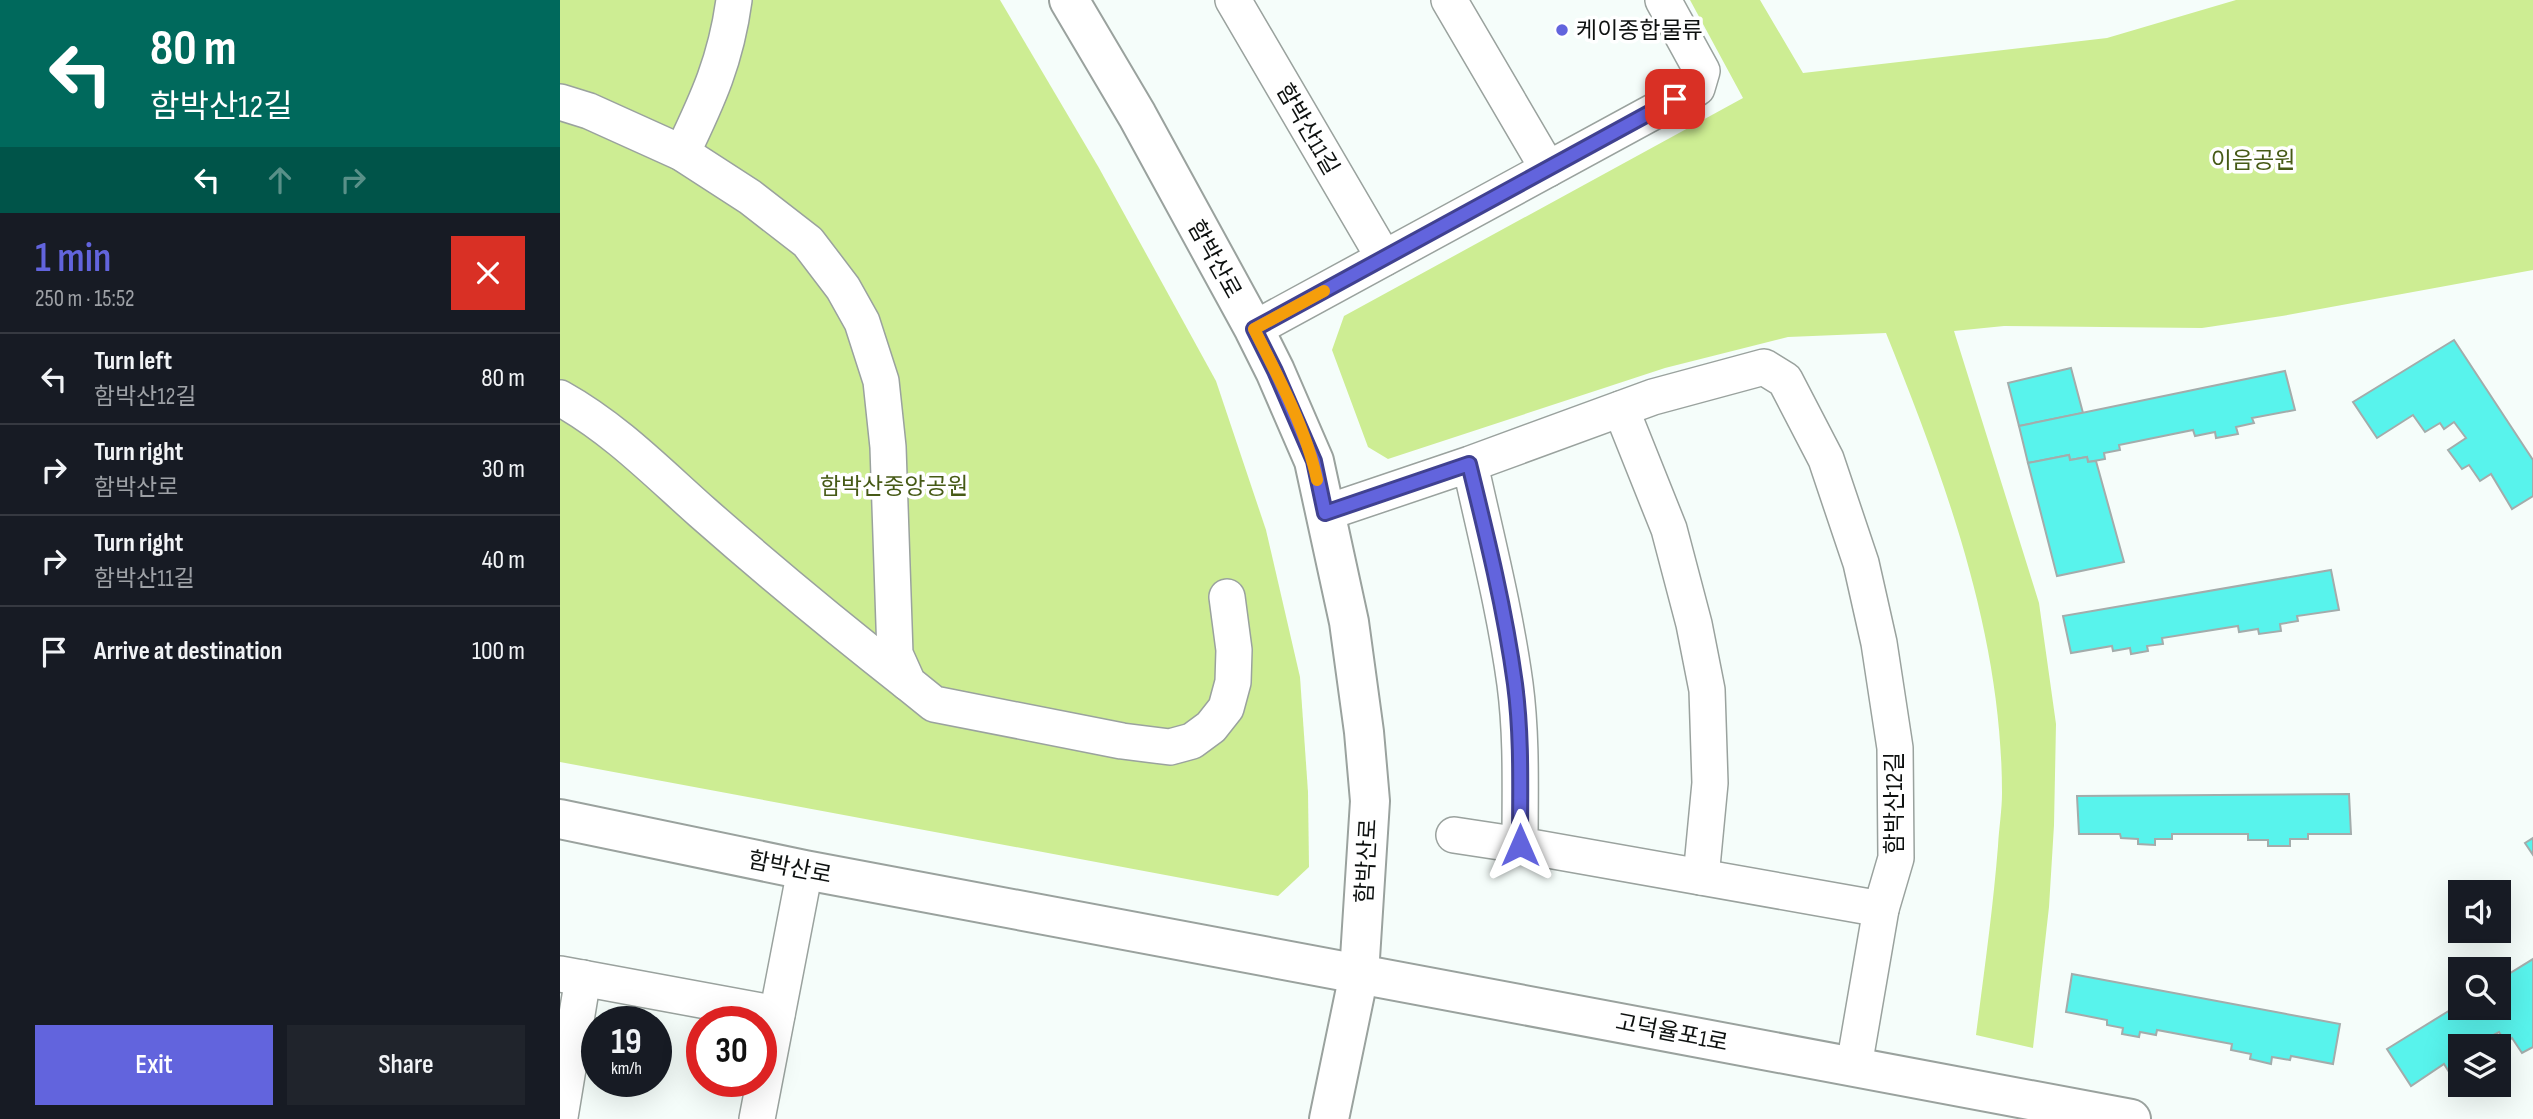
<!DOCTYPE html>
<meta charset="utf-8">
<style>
:root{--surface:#171b24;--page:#20242c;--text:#f1f3f6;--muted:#9ea1a6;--line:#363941;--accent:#6264dd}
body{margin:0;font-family:"Sofia Sans Condensed","Noto Sans KR",sans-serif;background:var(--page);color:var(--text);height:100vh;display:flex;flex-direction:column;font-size:26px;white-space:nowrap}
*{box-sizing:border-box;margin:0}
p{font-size:23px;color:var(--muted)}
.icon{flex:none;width:38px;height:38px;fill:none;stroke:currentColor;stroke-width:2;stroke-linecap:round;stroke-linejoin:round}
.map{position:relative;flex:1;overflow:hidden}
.panel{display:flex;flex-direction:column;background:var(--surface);width:560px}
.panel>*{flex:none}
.banner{background:#00695c;color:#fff;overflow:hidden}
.tools{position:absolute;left:1888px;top:880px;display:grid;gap:14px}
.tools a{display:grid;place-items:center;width:63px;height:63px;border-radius:0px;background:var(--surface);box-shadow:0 7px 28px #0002;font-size:35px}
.speed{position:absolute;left:21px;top:1006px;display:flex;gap:14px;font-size:35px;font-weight:700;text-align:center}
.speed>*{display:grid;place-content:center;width:91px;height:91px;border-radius:50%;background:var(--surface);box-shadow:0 7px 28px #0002;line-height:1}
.speed small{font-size:18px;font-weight:400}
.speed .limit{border:10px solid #d22;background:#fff;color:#111}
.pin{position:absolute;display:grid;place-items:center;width:60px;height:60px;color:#fff;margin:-30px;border-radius:14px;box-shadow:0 4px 10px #0006}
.me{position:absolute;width:77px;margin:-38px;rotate:0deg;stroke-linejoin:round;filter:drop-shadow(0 0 5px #0008)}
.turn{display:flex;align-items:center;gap:24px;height:147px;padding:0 35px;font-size:32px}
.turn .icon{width:91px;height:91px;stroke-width:2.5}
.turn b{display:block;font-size:49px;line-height:60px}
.lanes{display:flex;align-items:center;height:66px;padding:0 35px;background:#0003;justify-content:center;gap:35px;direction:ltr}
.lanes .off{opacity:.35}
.round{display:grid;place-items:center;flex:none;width:74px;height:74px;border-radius:0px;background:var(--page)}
.head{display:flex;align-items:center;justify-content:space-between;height:119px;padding:0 35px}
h1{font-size:42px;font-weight:600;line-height:52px;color:var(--accent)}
.primary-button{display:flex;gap:14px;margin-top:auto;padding:14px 35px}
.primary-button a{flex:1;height:80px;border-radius:0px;background:var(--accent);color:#fff;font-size:28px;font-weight:600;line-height:80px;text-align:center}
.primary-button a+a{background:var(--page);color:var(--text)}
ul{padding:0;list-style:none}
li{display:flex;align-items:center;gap:21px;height:91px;padding:0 35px;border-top:2px solid var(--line)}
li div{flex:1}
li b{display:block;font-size:26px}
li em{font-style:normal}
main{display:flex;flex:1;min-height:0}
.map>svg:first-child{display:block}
</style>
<main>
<section class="panel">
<div class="banner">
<div class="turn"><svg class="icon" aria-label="left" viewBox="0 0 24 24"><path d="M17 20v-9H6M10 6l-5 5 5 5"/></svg><div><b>80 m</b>함박산12길</div></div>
<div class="lanes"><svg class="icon" aria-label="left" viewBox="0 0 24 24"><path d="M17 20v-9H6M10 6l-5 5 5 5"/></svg><svg class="icon off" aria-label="ahead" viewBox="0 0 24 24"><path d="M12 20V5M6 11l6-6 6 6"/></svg><svg class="icon off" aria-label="right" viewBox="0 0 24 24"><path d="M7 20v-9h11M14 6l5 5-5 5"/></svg></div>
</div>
<div class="head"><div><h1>1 min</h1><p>250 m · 15:52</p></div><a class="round" style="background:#d93025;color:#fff"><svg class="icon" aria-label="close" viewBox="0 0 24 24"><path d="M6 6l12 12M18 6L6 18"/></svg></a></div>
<ul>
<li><svg class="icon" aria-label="left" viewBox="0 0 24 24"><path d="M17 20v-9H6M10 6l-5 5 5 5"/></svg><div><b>Turn left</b><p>함박산12길</p></div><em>80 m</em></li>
<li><svg class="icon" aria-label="right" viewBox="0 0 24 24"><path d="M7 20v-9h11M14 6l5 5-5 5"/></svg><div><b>Turn right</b><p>함박산로</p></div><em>30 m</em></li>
<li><svg class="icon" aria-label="right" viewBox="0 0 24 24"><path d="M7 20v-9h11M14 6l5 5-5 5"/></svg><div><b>Turn right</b><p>함박산11길</p></div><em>40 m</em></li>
<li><svg class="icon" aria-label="arrive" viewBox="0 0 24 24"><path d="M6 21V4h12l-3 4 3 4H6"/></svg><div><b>Arrive at destination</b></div><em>100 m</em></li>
</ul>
<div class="primary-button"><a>Exit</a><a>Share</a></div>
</section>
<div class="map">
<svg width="1973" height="1119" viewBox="0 0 1973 1119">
<rect width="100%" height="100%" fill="#f5fdfa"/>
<g fill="#cded93">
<polygon points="0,0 440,0 539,168 656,381 706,530 740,677 748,792 749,867 718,896 0,762"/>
<path d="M1130 0H1200L1243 73 1547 38 1676 0H1973V270L1722 316 1642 328 1444 326 1394 331 1479 603 1496 724 1494 825 1489 907 1473 1048 1416 1035C1424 972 1433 909 1438 846 1439 828 1442 810 1442 793 1442 633 1385 480 1326 333L1228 337 1105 368 828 459 808 447 772 350 784 316 1183 98Z"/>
</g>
<g fill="#58f3ec" stroke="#a3acab" stroke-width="2">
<polygon points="1894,340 1973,460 1973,496 1952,509 1931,474 1920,481 1909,465 1902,469 1888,450 1906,438 1894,422 1884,429 1880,423 1865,432 1853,415 1817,438 1793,402"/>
<polygon points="1511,368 1523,413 1459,426 1448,383"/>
<polygon points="1725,371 1735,410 1692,418 1694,423 1676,427 1678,434 1656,438 1655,432 1635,436 1633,430 1559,445 1560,450 1544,453 1545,459 1528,462 1527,457 1510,460 1509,455 1468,463 1459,426"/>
<polygon points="1509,455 1510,460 1527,457 1528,462 1536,461 1564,562 1497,576 1468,463"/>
<polygon points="1771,570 1779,610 1737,616 1738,621 1720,624 1721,631 1699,634 1698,629 1679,632 1678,626 1602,638 1603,644 1587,646 1588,651 1571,654 1570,648 1553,651 1552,646 1511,653 1503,616"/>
<polygon points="1789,794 1791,834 1748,834 1748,839 1730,839 1730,846 1708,846 1708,840 1688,840 1688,834 1612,834 1612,839 1595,839 1595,845 1578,844 1578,839 1561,838 1560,834 1519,834 1517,796"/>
<polygon points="1973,838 1973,855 1965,843"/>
<polygon points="1973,959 1973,1047 1962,1053 1952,1038 1946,1043 1939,1032 1922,1041 1925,1046 1900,1046 1900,1069 1891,1075 1884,1064 1851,1086 1827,1049 1900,1004 1900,1008 1939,1008 1939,980"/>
<polygon points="1512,974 1780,1024 1773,1064 1731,1056 1730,1060 1712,1057 1711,1064 1690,1059 1691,1054 1671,1050 1672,1044 1597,1030 1596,1035 1580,1032 1579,1037 1562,1034 1563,1028 1547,1025 1547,1020 1506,1012"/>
</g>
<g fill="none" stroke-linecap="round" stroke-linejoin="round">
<g stroke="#9aa29e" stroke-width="38">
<g id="street">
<polyline points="673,0 824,258"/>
<polyline points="889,0 988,169"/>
<polyline points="0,102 29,111 122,153 190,197 248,242 283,288 302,322 321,381 328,447 335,654 348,683 374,704 562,741 610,747 632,741 651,727 666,708 673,682 674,650 667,597"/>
<path d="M122 153C148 99 166 60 174 0"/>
<polyline points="694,329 1137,88 1142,71 1103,0"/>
<path d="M0 398C54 428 96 471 142 512 209 571 278 628 348 683"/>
<polyline points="1061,409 1109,529 1134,624 1147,690 1150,783 1141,877"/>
<path d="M765 513 910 464 1093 397 1204 367 1225 380 1266 459 1301 563 1319 643 1335 748 1336 858 1321 909 960 845C960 791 962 737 955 684 945 610 926 537 910 464"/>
<polyline points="894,835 960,845"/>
<polyline points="0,974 217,1014"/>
<polyline points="1294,1066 1321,909"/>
<polyline points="0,1117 23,978"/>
<polyline points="197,1119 245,870"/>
</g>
</g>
<g stroke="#9aa29e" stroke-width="42">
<g id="secondary">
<polyline points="509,0 577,115 694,329 715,371 754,461 789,622 804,732 810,801 799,974 769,1119"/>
<polyline points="0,819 245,870 1571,1119"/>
</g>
</g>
<use href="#street" stroke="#fff" stroke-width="35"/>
<use href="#secondary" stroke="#fff" stroke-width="38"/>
</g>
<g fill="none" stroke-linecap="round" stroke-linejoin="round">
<g stroke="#404190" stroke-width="18">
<path id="route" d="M960 845C960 791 962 737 955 684 945 610 927 537 909 464L765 513 754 461 715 371 694 329 1115 99"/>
</g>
<use href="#route" stroke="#6264dd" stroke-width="12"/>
<path stroke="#f59e0b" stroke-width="12" d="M757 480C747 431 717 374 694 329L764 291"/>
</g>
<circle fill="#6264dd" stroke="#fff" stroke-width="2.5" cx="1002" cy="30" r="7"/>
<g text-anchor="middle" stroke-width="7" stroke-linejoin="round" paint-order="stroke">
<g font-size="23" fill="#0e1110" stroke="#fff" text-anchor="start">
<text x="1016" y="38">케이종합물류</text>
</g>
<g font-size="23" fill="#0e1110" stroke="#fff">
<text transform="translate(748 129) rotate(60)" y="8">함박산11길</text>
<text transform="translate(655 259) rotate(61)" y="8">함박산로</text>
<text transform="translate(1334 803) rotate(-90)" y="8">함박산12길</text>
<text transform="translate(806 861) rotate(-87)" y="8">함박산로</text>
<text transform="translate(230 867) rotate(11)" y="8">함박산로</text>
<text transform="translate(1112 1032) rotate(11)" y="8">고덕율포1로</text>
</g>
<g font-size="23" fill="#465a16" stroke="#fff">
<text x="1693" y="168">이음공원</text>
<text x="334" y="494">함박산중앙공원</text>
</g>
</g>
</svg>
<div class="tools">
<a><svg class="icon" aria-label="sound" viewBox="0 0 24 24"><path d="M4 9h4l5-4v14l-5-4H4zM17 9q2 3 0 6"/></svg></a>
<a><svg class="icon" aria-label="search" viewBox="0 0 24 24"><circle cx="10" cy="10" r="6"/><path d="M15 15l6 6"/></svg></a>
<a><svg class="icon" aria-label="layers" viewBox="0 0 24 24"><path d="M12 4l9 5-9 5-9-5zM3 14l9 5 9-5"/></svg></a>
</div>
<div class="speed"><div>19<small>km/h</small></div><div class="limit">30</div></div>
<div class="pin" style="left:1115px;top:99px;background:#d93025"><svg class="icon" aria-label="arrive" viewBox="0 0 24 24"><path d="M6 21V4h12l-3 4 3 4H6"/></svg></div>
<svg class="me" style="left:960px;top:845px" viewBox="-20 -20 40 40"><path d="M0-17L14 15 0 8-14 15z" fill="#6264dd" stroke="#fff" stroke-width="4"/></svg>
</div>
</main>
